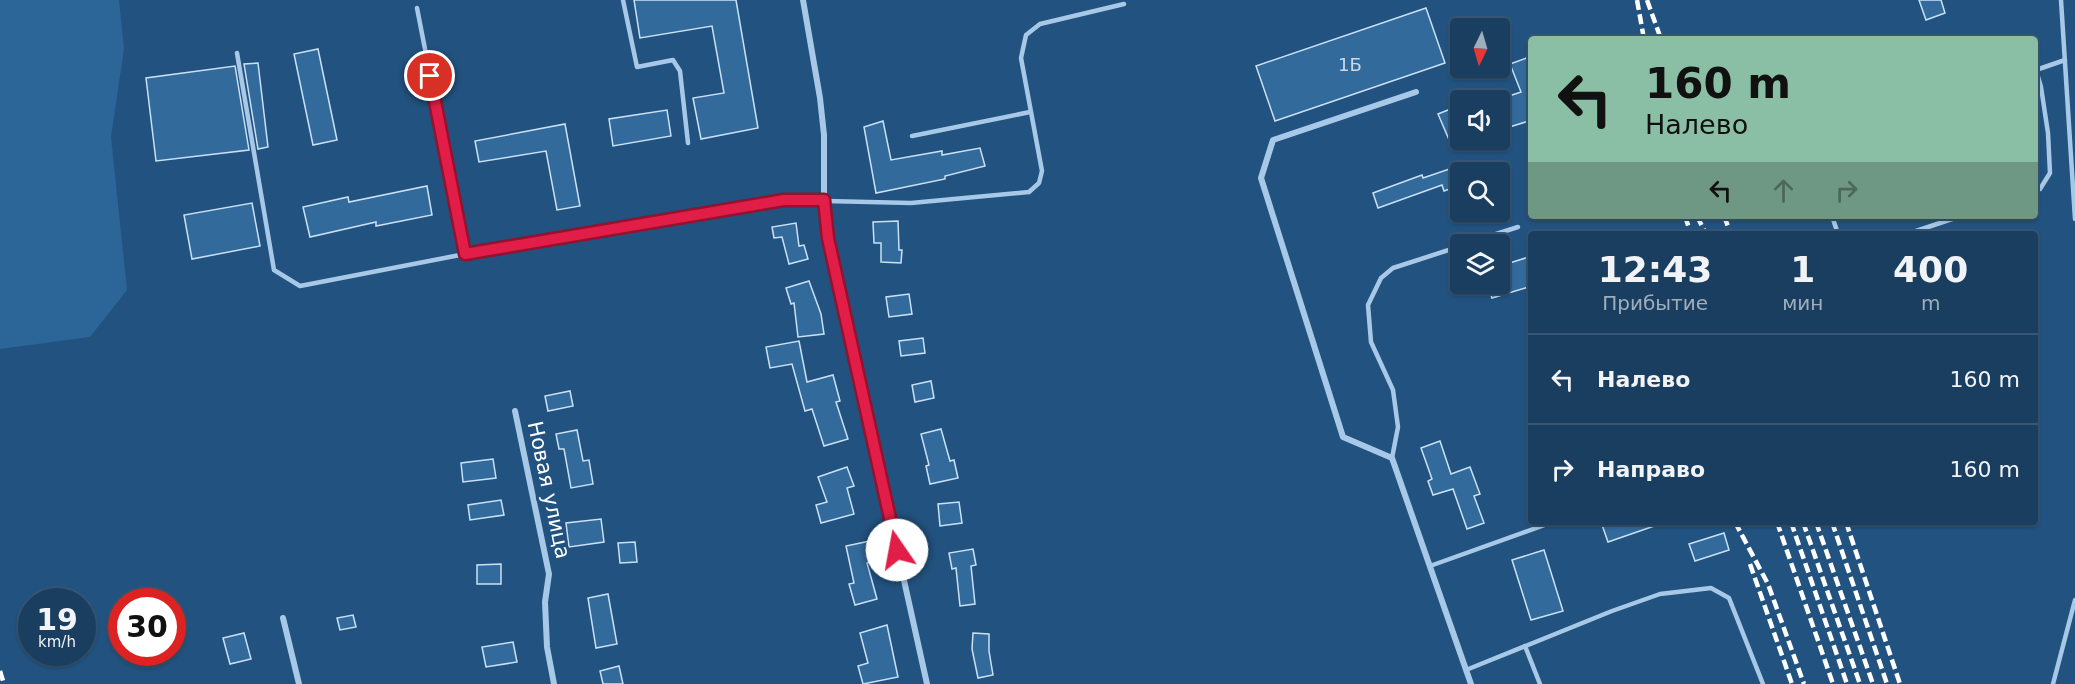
<!DOCTYPE html>
<html lang="ru">
<meta charset="utf-8">
<style>
:root{--surface:#1a3e5f;--page:#234565;--text:#f1f3f6;--muted:#9faebd;--line:#385774}
body{margin:0;font-family:"DejaVu Sans",sans-serif;background:var(--page);color:var(--text);height:100vh;display:flex;flex-direction:column;font-size:22px;white-space:nowrap}
*{box-sizing:border-box;margin:0}
p{font-size:20px;color:var(--muted)}
.icon{flex:none;width:33px;height:33px;fill:none;stroke:currentColor;stroke-width:2;stroke-linecap:round;stroke-linejoin:round}
.map{position:relative;flex:1;overflow:hidden}
.side{position:absolute;left:1528px;top:231px;width:510px;height:294px;display:flex;flex-direction:column;background:var(--surface);border-radius:6px;box-shadow:0 2px 4px #0004,0 0 0 2px var(--line)}
.side>*{flex:none}
.banner{position:absolute;left:1528px;top:36px;width:510px;height:183px;border-radius:6px;box-shadow:0 2px 4px #0004,0 0 0 2px var(--line);background:#8abfa5;color:#111;overflow:hidden}
.needle{width:39px;rotate:185deg}
.fabs{position:absolute;left:1450px;top:18px;display:grid;gap:12px}
.fabs a{display:grid;place-items:center;width:60px;height:60px;border-radius:6px;background:var(--surface);box-shadow:0 2px 4px #0004,0 0 0 2px var(--line);font-size:30px}
.speed{position:absolute;left:18px;top:588px;display:flex;gap:12px;font-size:30px;font-weight:700;text-align:center}
.speed>*{display:grid;place-content:center;width:78px;height:78px;border-radius:50%;background:var(--surface);box-shadow:0 2px 4px #0004,0 0 0 2px var(--line);line-height:1}
.speed small{font-size:15px;font-weight:400}
.speed .limit{border:9px solid #d22;background:#fff;color:#111}
.pin{position:absolute;display:grid;place-items:center;width:51px;height:51px;color:#fff;margin:-26px;border:3px solid #fff;border-radius:50%;box-shadow:0 2px 6px #0007}
.me{position:absolute;width:66px;margin:-33px;rotate:348deg;stroke-linejoin:round;filter:drop-shadow(0 0 4px #0008)}
.turn{display:flex;align-items:center;gap:21px;height:126px;padding:0 18px;font-size:27px}
.turn .icon{width:78px;height:78px;stroke-width:2.5}
.turn b{display:block;font-size:42px;line-height:51px}
.lanes{display:flex;align-items:center;height:57px;padding:0 18px;background:#0003;justify-content:center;gap:30px;direction:ltr}
.lanes .off{opacity:.35}
.eta{display:flex;justify-content:space-evenly;align-items:center;height:102px;text-align:center}
.eta b{font-size:36px;font-weight:800;line-height:42px}
ul{padding:0;list-style:none}
li{display:flex;align-items:center;gap:18px;height:90px;padding:0 18px;border-top:2px solid var(--line)}
li div{flex:1}
li b{display:block;font-size:22px}
li em{font-style:normal}
.map>svg:first-child{display:block}
</style>
<div class="map">
<svg width="2075" height="684" viewBox="0 0 2075 684">
<rect width="100%" height="100%" fill="#22527f"/>
<polygon fill="#2c6597" points="0,0 119,0 124,49 111,137 127,290 90,337 0,349"/>
<g fill="#326a9c" stroke="#cae1f5" stroke-width="1.5">
<polygon points="634,0 736,0 758,128 701,139 693,98 724,93 712,26 640,38"/>
<polygon points="1919,0 1941,0 1945,13 1926,20"/>
<polygon points="1426,8 1445,63 1275,121 1256,66"/>
<polygon points="318,49 337,140 313,145 294,54"/>
<polygon points="1532,56 1532,120 1500,130 1500,99 1521,92 1510,64"/>
<polygon points="258,63 268,147 258,149 244,64"/>
<polygon points="235,66 249,150 156,161 146,78"/>
<polygon points="1453,108 1461,128 1461,138 1450,142 1438,114"/>
<polygon points="667,110 671,136 613,146 609,119"/>
<polygon points="883,121 891,160 942,151 942,155 980,148 985,166 945,176 945,179 876,193 864,127"/>
<polygon points="565,124 580,206 557,210 546,151 479,162 475,141"/>
<polygon points="1461,165 1461,185 1444,191 1442,185 1378,208 1373,193 1422,175 1423,178"/>
<polygon points="427,186 432,215 376,226 376,222 310,237 303,207 348,197 349,202"/>
<polygon points="252,203 260,246 192,259 184,215"/>
<polygon points="898,221 899,250 902,250 901,263 881,262 881,243 874,243 873,222"/>
<polygon points="796,223 799,246 804,245 808,259 789,264 782,237 774,238 772,227"/>
<polygon points="1532,256 1532,286 1492,298 1487,284 1500,284 1500,266"/>
<polygon points="809,281 821,314 824,334 798,337 794,303 791,304 786,288"/>
<polygon points="909,294 912,314 889,317 886,297"/>
<polygon points="923,338 925,353 901,356 899,341"/>
<polygon points="799,341 807,382 833,375 840,401 836,402 848,439 824,446 812,409 805,411 792,364 770,368 766,347"/>
<polygon points="931,381 934,398 915,402 912,385"/>
<polygon points="570,391 573,406 548,411 545,396"/>
<polygon points="941,429 950,461 954,460 958,478 930,484 926,466 929,465 921,434"/>
<polygon points="577,430 583,461 589,460 593,484 571,488 564,449 559,449 556,434"/>
<polygon points="1440,441 1451,474 1470,467 1480,494 1474,496 1484,523 1467,529 1453,489 1433,495 1428,481 1432,479 1421,448"/>
<polygon points="493,459 496,478 463,482 461,463"/>
<polygon points="847,467 854,486 847,488 854,514 821,523 816,505 827,502 818,477"/>
<polygon points="501,500 504,515 470,520 468,505"/>
<polygon points="959,502 962,523 940,526 938,504"/>
<polygon points="601,519 604,542 569,547 566,523"/>
<polygon points="1601,522 1659,522 1660,524 1608,542"/>
<polygon points="1724,533 1729,550 1695,561 1689,544"/>
<polygon points="870,541 874,561 867,563 877,599 855,605 849,584 854,583 846,546"/>
<polygon points="635,542 637,562 620,563 618,543"/>
<polygon points="973,549 976,565 971,566 975,604 960,606 956,568 952,569 949,553"/>
<polygon points="1544,550 1563,611 1531,620 1512,560"/>
<polygon points="501,564 501,584 477,584 477,565"/>
<polygon points="608,594 617,644 596,648 588,598"/>
<polygon points="353,615 356,627 340,630 337,618"/>
<polygon points="887,625 898,677 863,684 858,666 868,663 860,633"/>
<polygon points="244,633 251,659 230,664 223,638"/>
<polygon points="973,633 989,634 989,651 993,675 978,678 972,649"/>
<polygon points="513,642 517,662 486,667 482,647"/>
<polygon points="619,666 623,684 603,684 600,671"/>
</g>
<g fill="none" stroke-linecap="round" stroke-linejoin="round">
<g stroke="#a7c9e7" stroke-width="4.5">
<polyline points="623,0 637,67 673,60 680,71 688,143"/>
<polyline points="2061,0 2075,219"/>
<polyline points="417,8 465,254"/>
<polyline points="237,53 274,270 300,286 465,254 784,200 911,203 1029,192 1039,183 1042,171 1021,58 1026,35 1040,24 1124,4"/>
<polyline points="2036,70 2065,60"/>
<polyline points="912,136 1030,112"/>
<polyline points="2036,191 2040,189 2050,173 2048,133 2041,87 2036,70"/>
<polyline points="1832,216 1838,234"/>
<polyline points="1907,234 1961,216"/>
<polyline points="1465,244 1518,227"/>
<polyline points="1392,458 1398,427 1393,390 1371,342 1368,305 1381,278 1393,268 1461,246"/>
<polyline points="1430,566 1553,522"/>
<polyline points="1525,646 1540,684"/>
<polyline points="1466,670 1612,611 1660,594 1711,588 1729,598 1763,684"/>
<polyline points="2053,684 2075,600"/>
</g>
<g stroke="#a7c9e7" stroke-width="6">
<polyline points="803,0 820,98 824,135 824,200 828,238 927,684"/>
<polyline points="1416,92 1273,140 1261,178 1343,437 1392,458 1471,684"/>
<polyline points="515,411 549,574 545,602 547,647 554,684"/>
<polyline points="283,618 299,684"/>
</g>
<g stroke="#fff" stroke-width="4.5" stroke-dasharray="10 4.5" stroke-linecap="butt">
<polyline points="1637,0 1644,39"/>
<polyline points="1647,0 1661,39"/>
<polyline points="1685,216 1691,234"/>
<polyline points="1697,216 1706,234"/>
<polyline points="1724,216 1731,234"/>
<polyline points="1735,522 1768,584 1804,684"/>
<polyline points="1777,522 1833,684"/>
<polyline points="1791,522 1847,684"/>
<polyline points="1803,522 1860,684"/>
<polyline points="1816,522 1873,684"/>
<polyline points="1832,522 1887,684"/>
<polyline points="1846,522 1900,684"/>
<polyline points="1750,564 1792,684"/>
<polyline points="0,671 4,684"/>
</g>
</g>
<g fill="none" stroke-linecap="round" stroke-linejoin="round">
<g stroke="#92132f" stroke-width="15">
<polyline id="route" points="430,76 465,254 784,200 824,200 828,238 897,550"/>
</g>
<use href="#route" stroke="#e11d48" stroke-width="10"/>
</g>
<g text-anchor="middle" stroke-width="6" stroke-linejoin="round" paint-order="stroke">
<g font-size="18" fill="#ccdae6">
<text x="1350" y="71">1Б</text>
</g>
<g font-size="21" fill="#fff" stroke="#22527f">
<text transform="translate(549 490) rotate(78)" y="7">Новая улица</text>
</g>
</g>
</svg>
<div class="fabs">
<a><svg class="needle" viewBox="-14 -14 28 28"><path d="M0-13l5 13h-10z" fill="#e53935"/><path d="M0 13l5-13h-10z" fill="#9faebd"/></svg></a>
<a><svg class="icon" aria-label="sound" viewBox="0 0 24 24"><path d="M4 9h4l5-4v14l-5-4H4zM17 9q2 3 0 6"/></svg></a>
<a><svg class="icon" aria-label="search" viewBox="0 0 24 24"><circle cx="10" cy="10" r="6"/><path d="M15 15l6 6"/></svg></a>
<a><svg class="icon" aria-label="layers" viewBox="0 0 24 24"><path d="M12 4l9 5-9 5-9-5zM3 14l9 5 9-5"/></svg></a>
</div>
<div class="speed"><div>19<small>km/h</small></div><div class="limit">30</div></div>
<div class="pin" style="left:430px;top:76px;background:#d93025"><svg class="icon" aria-label="arrive" viewBox="0 0 24 24"><path d="M6 21V4h12l-3 4 3 4H6"/></svg></div>
<svg class="me" style="left:897px;top:550px" viewBox="-20 -20 40 40"><circle r="19" fill="#fff"/><path d="M0-13L10 11 0 6-10 11z" fill="#e11d48"/></svg>
<div class="banner">
<div class="turn"><svg class="icon" aria-label="left" viewBox="0 0 24 24"><path d="M17 20v-9H6M10 6l-5 5 5 5"/></svg><div><b>160 m</b>Налево</div></div>
<div class="lanes"><svg class="icon" aria-label="left" viewBox="0 0 24 24"><path d="M17 20v-9H6M10 6l-5 5 5 5"/></svg><svg class="icon off" aria-label="ahead" viewBox="0 0 24 24"><path d="M12 20V5M6 11l6-6 6 6"/></svg><svg class="icon off" aria-label="right" viewBox="0 0 24 24"><path d="M7 20v-9h11M14 6l5 5-5 5"/></svg></div>
</div>
<section class="side">
<div class="eta">
<div><b>12:43</b><p>Прибытие</p></div>
<div><b>1</b><p>мин</p></div>
<div><b>400</b><p>m</p></div>
</div>
<ul>
<li><svg class="icon" aria-label="left" viewBox="0 0 24 24"><path d="M17 20v-9H6M10 6l-5 5 5 5"/></svg><div><b>Налево</b></div><em>160 m</em></li>
<li><svg class="icon" aria-label="right" viewBox="0 0 24 24"><path d="M7 20v-9h11M14 6l5 5-5 5"/></svg><div><b>Направо</b></div><em>160 m</em></li>
</ul>
</section>
</div>
